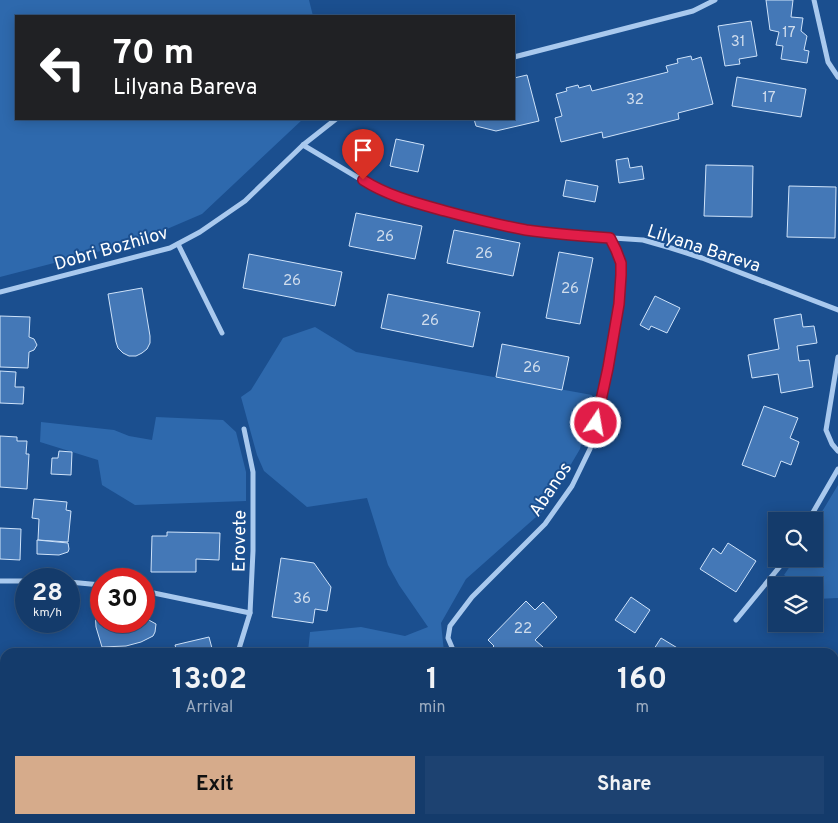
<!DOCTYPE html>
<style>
:root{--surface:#143b6b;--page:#1d4271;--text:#f1f3f6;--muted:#9dadc1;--line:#33557e;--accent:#d6ab8b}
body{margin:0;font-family:Overpass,sans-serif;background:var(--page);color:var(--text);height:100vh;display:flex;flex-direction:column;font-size:19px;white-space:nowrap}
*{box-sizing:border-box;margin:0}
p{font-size:16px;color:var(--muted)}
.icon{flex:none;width:28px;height:28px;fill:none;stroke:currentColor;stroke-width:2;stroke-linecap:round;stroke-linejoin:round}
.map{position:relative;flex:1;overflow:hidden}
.drawer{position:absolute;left:0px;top:648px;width:839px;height:176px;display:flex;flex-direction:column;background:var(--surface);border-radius:15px 15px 0 0;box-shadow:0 2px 12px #0003,0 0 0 1px var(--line)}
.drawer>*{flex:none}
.hud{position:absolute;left:15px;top:15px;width:500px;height:105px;border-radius:0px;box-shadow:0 2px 12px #0003,0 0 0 1px var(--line);background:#202124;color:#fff;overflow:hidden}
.fabs{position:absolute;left:768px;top:512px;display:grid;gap:10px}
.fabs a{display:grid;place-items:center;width:55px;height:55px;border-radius:0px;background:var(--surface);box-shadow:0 2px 12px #0003,0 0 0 1px var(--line);font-size:25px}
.speed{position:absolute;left:15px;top:568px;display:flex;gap:10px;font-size:25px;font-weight:700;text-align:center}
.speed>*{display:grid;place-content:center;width:65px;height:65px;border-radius:50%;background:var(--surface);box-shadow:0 2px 12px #0003,0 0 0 1px var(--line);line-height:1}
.speed small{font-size:12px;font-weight:400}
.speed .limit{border:8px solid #d22;background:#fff;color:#111}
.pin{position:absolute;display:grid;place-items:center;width:42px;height:42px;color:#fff;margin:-51px -21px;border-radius:50% 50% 50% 0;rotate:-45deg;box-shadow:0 0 5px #0007}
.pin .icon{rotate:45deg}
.me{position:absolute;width:55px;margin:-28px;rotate:12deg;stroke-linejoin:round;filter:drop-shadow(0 0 4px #0008)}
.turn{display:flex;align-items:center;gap:18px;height:105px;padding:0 15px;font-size:22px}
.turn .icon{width:65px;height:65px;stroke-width:2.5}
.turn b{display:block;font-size:35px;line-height:42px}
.eta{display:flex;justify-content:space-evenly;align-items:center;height:85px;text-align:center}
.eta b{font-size:30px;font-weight:700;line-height:35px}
.action{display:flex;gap:10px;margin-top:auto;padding:10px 15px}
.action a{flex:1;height:58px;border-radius:0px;background:var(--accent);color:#111;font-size:20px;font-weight:700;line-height:58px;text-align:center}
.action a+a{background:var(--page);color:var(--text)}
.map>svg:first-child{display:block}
</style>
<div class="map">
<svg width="838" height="823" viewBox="0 0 838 823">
<rect width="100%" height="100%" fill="#1b4f8f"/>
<g fill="#2e69ad">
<polygon points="0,0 309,0 313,16 16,16 16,119 303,119 202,214 139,241 0,277"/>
<polygon points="315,327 356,352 592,395 580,449 544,510 466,579 441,623 444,652 308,652 310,632 361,627 405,636 428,627 399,585 388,565 367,498 307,507 264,471 257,455 241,397 251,390 283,338"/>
<polygon points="156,417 223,420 236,432 246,472 246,501 135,505 102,485 98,460 40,442 41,422 114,430 129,436 152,440"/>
<polygon points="838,485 838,598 816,599 814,597 814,586 799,586 784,575 795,559 814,559 814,525"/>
<polygon points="266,819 435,819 428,823 266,823"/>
</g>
<g fill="#4478b7" stroke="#cfe3fa">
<polygon points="766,0 793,0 791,17 803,18 801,31 807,36 804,50 809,51 807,63 781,59 783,46 776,45 779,32 770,30"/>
<polygon points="751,21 757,56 739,59 740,64 725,66 718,26"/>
<polygon points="691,56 692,60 701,57 713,104 678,113 679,119 603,138 602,132 561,142 555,118 562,116 556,94 567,91 566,88 578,85 579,88 590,85 592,91 668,72 666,66 678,63 677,59"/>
<polygon points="527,75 539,121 496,131 476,126 474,119 514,119 514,78"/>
<polygon points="737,77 806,89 801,117 732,106"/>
<polygon points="396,139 424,145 418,172 390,166"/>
<polygon points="628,158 630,168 642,166 644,179 619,183 616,160"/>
<polygon points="706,165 753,166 752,217 704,216"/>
<polygon points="566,180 598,186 595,202 563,196"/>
<polygon points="789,186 836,187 835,238 787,237"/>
<polygon points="356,213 422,226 415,259 349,246"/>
<polygon points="454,230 520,243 513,276 447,263"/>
<polygon points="559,252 593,258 580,324 546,318"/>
<polygon points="249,254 342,272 335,306 243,288"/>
<polygon points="142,288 150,336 150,343 147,349 142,353 136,356 129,356 123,353 118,348 116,342 108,294"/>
<polygon points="388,294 480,312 473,347 381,328"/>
<polygon points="655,296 680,308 667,333 651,326 649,330 640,325"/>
<polygon points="801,314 803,327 814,326 817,343 797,346 799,361 809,360 813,387 781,393 778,374 752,378 748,355 779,349 774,319"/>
<polygon points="0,316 30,317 29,337 34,339 37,345 34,350 29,352 28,368 0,367"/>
<polygon points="502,344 569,357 562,390 496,377"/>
<polygon points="0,371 16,372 15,387 24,387 23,404 0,403"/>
<polygon points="764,406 798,418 790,438 799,442 791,465 781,461 775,477 742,465"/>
<polygon points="0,436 17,437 17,441 27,441 26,454 29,454 27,489 0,487"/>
<polygon points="59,451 72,452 71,475 51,474 52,458 58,458"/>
<polygon points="34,499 67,502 66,510 71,511 68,542 38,540 39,519 32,518"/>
<polygon points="0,528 21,529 20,560 0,559"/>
<polygon points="167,532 220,533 219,560 196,559 196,572 151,572 152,536 167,536"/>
<polygon points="37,540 68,543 69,549 68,552 59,555 37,554"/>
<polygon points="728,543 756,561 736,592 700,569 713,548 721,554"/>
<polygon points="281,558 314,563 331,587 327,611 315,609 313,623 272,617"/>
<polygon points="631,597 650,610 635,633 615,620"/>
<polygon points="526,601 535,610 543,602 557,617 535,640 543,647 537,652 488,652 494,646 488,640"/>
<polygon points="97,607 101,607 101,621 144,621 144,619 147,619 156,624 155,632 153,636 141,642 126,646 102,647 96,627 95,611 98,610"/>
<polygon points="209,637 213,652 177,652 175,645"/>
<polygon points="661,638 684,652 652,652"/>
<polygon points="834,703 838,708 838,723 834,726"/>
<polygon points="5,791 5,811 0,813 0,792"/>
<polygon points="103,819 181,819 183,823 104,823"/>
<polygon points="491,819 505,819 508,823 484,823"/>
<polygon points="508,819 538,819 540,822 511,823"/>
</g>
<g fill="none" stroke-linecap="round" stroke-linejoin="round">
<g stroke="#a9c9ee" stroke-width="4">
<polyline points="0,736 5,735"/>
<polyline points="74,819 76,823"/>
<polyline points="223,819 242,823"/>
<polyline points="12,823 15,819"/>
<polyline points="245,823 246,819"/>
</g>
<g stroke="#a9c9ee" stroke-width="5">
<polyline points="814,0 828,62 838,77"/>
<polyline points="514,57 693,11 715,0"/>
<polyline points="303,145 377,189 414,203 456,214 526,229 568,235 643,240 671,248 702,258 838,310"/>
<polyline points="178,244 222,333"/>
<polyline points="0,292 170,248 200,232 245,201 303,145 336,119"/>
<polyline points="838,357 826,430 832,444 838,451"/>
<polyline points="808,521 838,469"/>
<polyline points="0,581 26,581"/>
<polyline points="69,582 101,585"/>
<polyline points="144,591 250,613"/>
<polyline points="736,620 786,559"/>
<polyline points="238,652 250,613 253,551 253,472 244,429"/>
<polyline points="454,652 448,638 450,626 472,597 545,524 572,486 590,449 599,410 619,304 621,263 616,250 610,238"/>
<polyline points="834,758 838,755"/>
<polyline points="563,819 565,823"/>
<polyline points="204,823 204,819"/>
<polyline points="713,823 724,819"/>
</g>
</g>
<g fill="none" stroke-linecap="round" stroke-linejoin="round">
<g stroke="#92132f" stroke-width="12">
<path id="route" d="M363 180C388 196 416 203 445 211 471 218 499 225 526 230 554 234 582 236 610 238L616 250 621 263V275L619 304 608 368 596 423"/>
</g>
<use href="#route" stroke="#e11d48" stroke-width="9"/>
</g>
<g text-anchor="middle" stroke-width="4" stroke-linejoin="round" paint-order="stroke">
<g font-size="15" fill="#d0dded">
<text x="789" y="37">17</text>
<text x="738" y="46">31</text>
<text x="769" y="102">17</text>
<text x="635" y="104">32</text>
<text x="385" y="241">26</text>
<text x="484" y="258">26</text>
<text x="292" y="285">26</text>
<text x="570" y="293">26</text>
<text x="430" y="325">26</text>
<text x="532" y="372">26</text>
<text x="302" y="603">36</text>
<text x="523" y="633">22</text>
</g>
<g font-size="18" fill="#fff" stroke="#1b4f8f">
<text transform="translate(111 248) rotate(-16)" y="6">Dobri Bozhilov</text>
<text transform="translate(704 248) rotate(18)" y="6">Lilyana Bareva</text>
<text transform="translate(550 489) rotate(-56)" y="6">Abanos</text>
<text transform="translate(239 541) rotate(-89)" y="6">Erovete</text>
</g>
</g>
</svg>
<div class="fabs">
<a><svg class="icon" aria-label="search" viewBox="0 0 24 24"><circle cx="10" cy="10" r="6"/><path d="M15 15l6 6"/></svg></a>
<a><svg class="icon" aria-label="layers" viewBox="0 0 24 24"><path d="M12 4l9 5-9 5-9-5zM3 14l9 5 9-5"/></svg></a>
</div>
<div class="speed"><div>28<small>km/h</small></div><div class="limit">30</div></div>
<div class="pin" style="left:363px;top:180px;background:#d93025"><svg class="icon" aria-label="arrive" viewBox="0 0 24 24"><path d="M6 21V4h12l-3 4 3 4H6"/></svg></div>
<svg class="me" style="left:596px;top:423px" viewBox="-20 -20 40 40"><circle r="17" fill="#e11d48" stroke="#fff" stroke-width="3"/><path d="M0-11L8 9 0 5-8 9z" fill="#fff"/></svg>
<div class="hud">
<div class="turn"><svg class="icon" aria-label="left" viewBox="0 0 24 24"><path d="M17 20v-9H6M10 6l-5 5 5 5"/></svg><div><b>70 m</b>Lilyana Bareva</div></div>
</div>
<section class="drawer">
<div class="eta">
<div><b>13:02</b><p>Arrival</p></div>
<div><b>1</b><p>min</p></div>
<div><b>160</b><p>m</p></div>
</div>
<div class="action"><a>Exit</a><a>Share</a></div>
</section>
</div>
